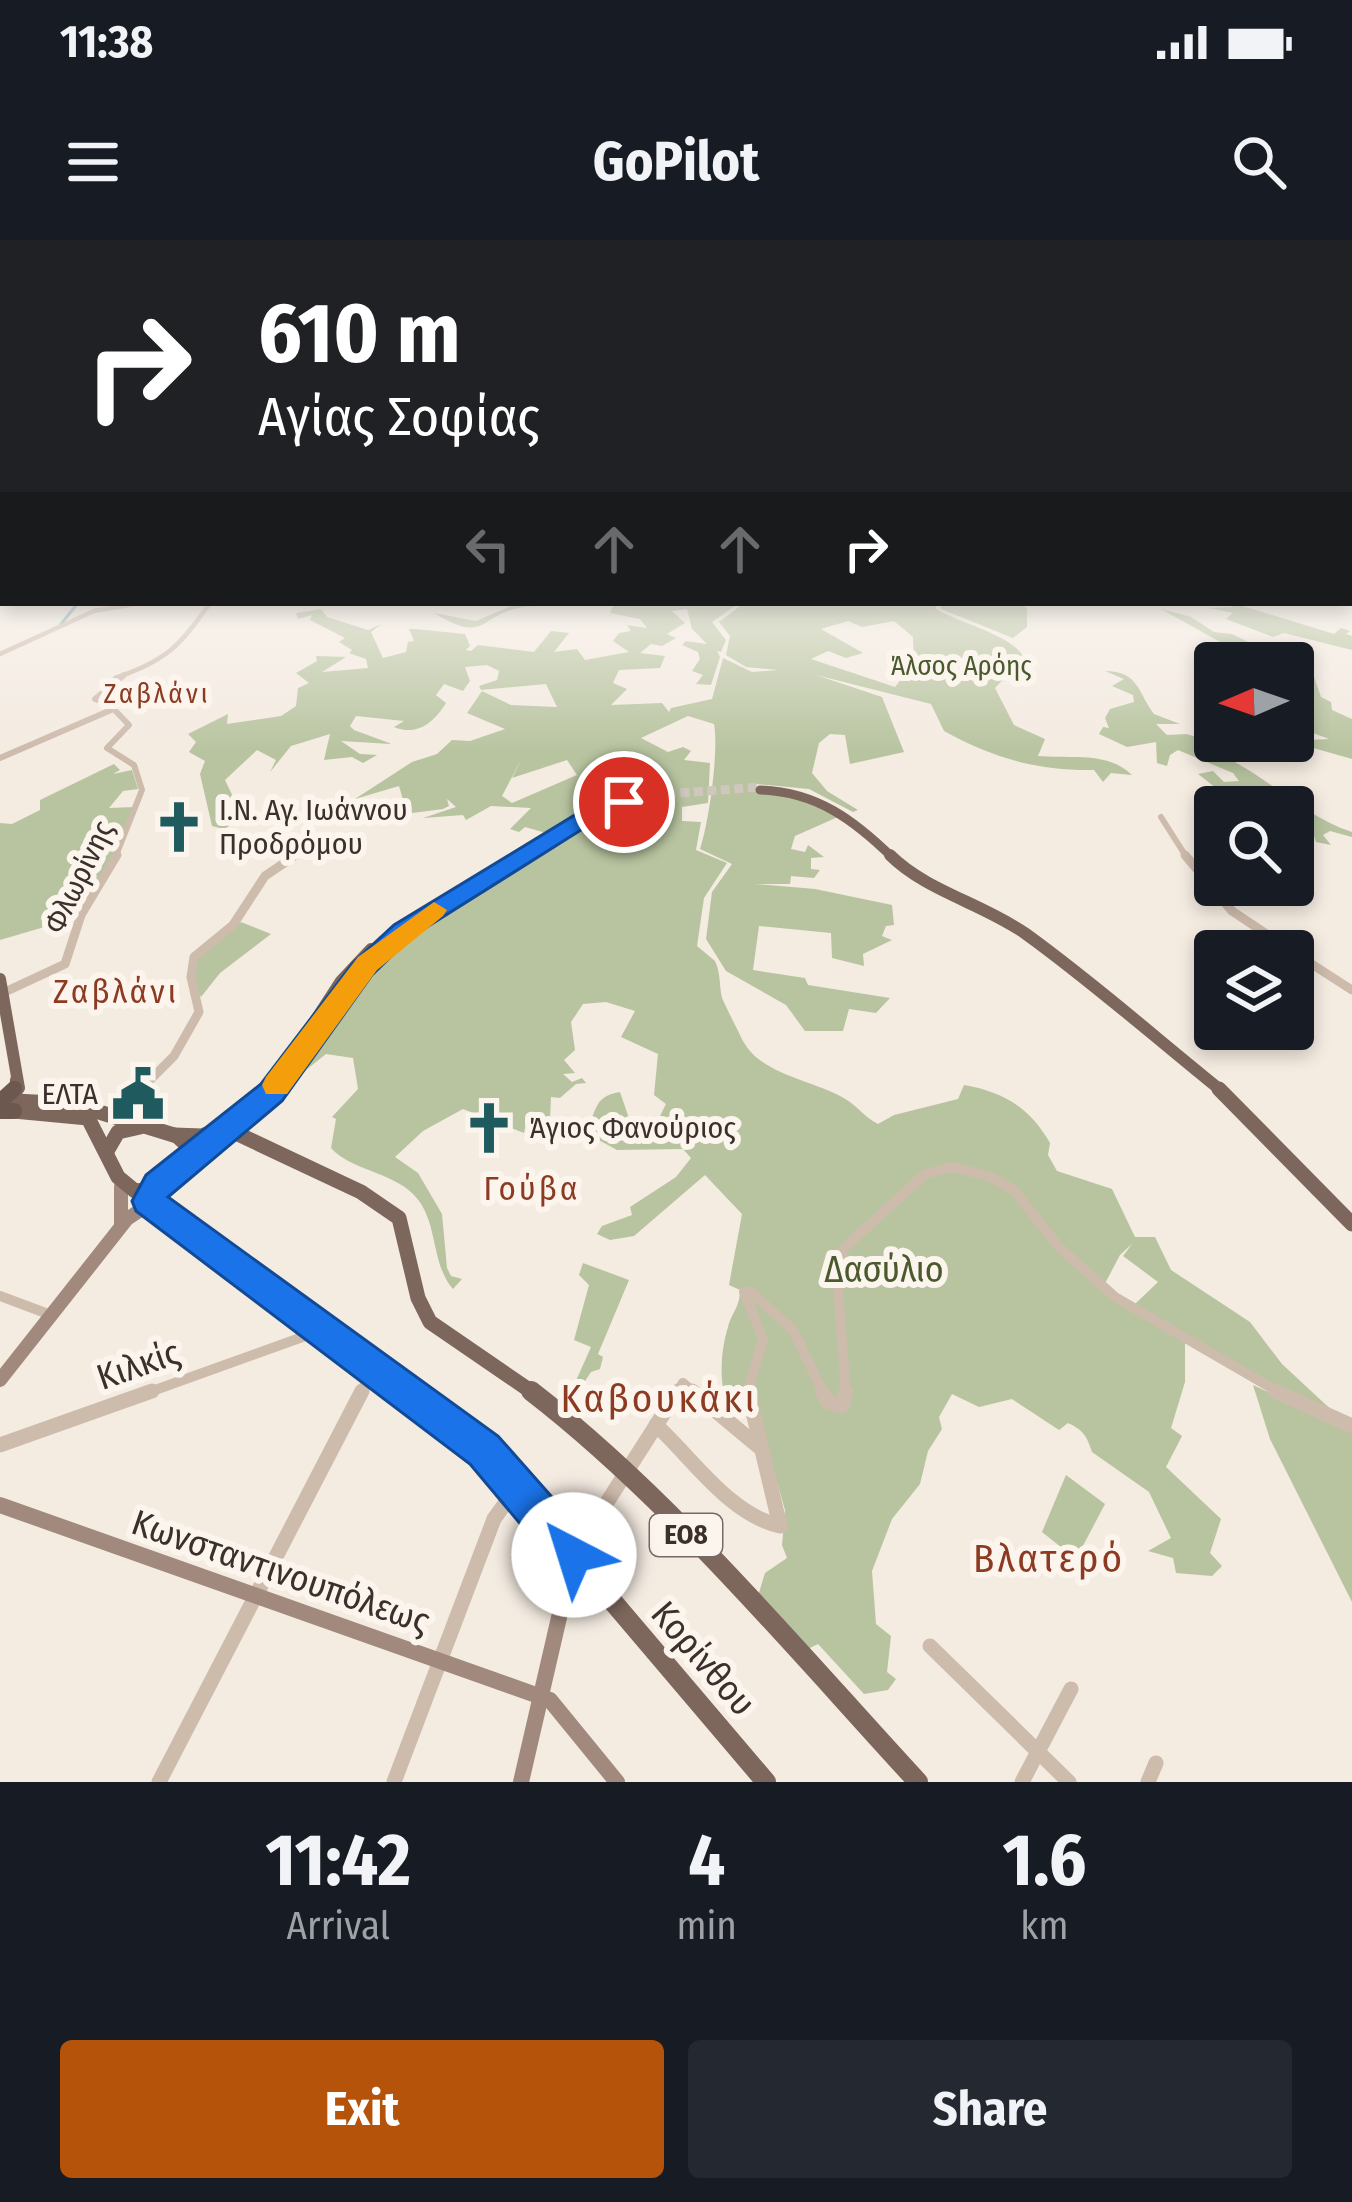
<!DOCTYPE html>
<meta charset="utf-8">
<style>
:root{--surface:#171b24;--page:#242831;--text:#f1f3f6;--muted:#9ea1a6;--accent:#b45309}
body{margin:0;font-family:"Fira Sans Condensed",sans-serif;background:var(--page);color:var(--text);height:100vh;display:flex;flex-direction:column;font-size:45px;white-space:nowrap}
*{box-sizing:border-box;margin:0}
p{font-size:39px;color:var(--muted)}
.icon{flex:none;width:66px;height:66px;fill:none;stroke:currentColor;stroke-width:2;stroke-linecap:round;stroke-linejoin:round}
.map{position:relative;height:1542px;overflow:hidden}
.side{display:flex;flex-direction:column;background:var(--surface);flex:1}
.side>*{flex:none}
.top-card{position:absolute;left:0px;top:0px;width:1353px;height:366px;box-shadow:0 6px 18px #0003;background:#202124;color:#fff;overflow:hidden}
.needle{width:78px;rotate:268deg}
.buttons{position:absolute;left:1194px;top:402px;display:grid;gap:24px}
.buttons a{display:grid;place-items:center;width:120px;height:120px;border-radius:12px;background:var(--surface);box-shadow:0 6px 18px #0003;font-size:60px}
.pin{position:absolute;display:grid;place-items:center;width:102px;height:102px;color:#fff;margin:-51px;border:6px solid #fff;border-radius:50%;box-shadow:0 3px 12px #0007}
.me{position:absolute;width:132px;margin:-66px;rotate:320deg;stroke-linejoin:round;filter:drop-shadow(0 0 9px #0008)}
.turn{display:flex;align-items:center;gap:42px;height:252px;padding:0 60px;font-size:54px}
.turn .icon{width:156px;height:156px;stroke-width:2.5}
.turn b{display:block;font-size:84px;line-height:102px}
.lanes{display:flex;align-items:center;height:114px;padding:0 60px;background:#0003;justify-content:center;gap:60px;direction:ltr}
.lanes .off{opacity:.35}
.eta{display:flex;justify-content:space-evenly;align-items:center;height:204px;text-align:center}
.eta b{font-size:72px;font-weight:700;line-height:84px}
.cta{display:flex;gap:24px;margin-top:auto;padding:24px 60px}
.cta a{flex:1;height:138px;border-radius:12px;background:var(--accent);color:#fff;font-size:48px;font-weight:700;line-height:138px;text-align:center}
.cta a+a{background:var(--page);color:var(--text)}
.status{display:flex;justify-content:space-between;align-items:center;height:84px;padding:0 60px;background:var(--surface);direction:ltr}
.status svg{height:33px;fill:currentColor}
header{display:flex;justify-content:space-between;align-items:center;height:156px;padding:0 60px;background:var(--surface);font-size:54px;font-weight:700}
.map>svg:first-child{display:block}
</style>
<div class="status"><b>11:38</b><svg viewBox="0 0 49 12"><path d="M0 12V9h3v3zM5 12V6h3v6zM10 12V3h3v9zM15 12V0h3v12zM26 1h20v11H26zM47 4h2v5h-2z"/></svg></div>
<header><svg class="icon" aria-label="menu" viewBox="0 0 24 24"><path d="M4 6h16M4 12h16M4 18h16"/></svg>GoPilot<svg class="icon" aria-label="search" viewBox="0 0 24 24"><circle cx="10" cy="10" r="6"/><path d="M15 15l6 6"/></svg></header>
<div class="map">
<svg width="1352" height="1542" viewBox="0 0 1352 1542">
<rect width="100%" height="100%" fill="#f4ebe1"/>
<g fill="#b8c4a0" fill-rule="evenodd">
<path d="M518 363H739L712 382 726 400 721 412 717 411 720 417 711 445 696 444 703 435 692 431 700 419 698 412 682 405 686 401 707 404 692 389 687 369 672 371 685 383 667 394 676 398 662 406 651 404 640 413 665 416 660 428 619 430 613 443 627 449 611 465 662 463 669 472 671 468 712 459 723 418 752 432 778 430 746 427 726 415 730 396 719 382 744 363H935L936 369C961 384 1013 395 1024 418L995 448 1014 485 1045 499 1038 516C1070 519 1108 511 1132 535L1111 533 1103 542 1094 530C1038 531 993 518 944 491L931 464 816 435 882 457 904 512 850 524 845 495 830 494 819 503 812 533 827 551 858 570 853 572 809 549 756 544 758 553H781L840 576 795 596 791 609 805 612 808 605 824 617 811 618V629L820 630 814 638 791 636 790 644H756L815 649 892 665 894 685 886 686 882 696 892 700 863 714 864 726 832 718 831 693 759 686 753 730 805 738 808 745 890 758 876 773 849 769 843 791H805L786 765 726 731 706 699 712 652 732 624 700 609C709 582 719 510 714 484L688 476 641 498 668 512 683 507 691 511 684 520 710 523 708 563 682 567V581L701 582 696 610 727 623 704 658 697 706 715 721C721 734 719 745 722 758 724 763 740 795 743 801 761 834 810 840 840 856 855 863 864 877 878 884L894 875 958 859 964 845C1004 852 1030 868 1050 903L1048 915 1057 931 1112 949 1135 997H1155L1171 1030 1250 1082 1282 1124 1338 1176 1253 1135 1135 1064 1158 1042 1123 1016 1132 1004 1120 1015 1101 1051 1185 1103V1142L1171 1188 1182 1196 1166 1227 1221 1279 1210 1313 1222 1326 1212 1336 1176 1333 1173 1318 1148 1311 1171 1298 1149 1252 1092 1212C1087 1196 1083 1190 1068 1183L1059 1190 1012 1159 979 1167 952 1154 939 1177 942 1189 928 1211 920 1244 892 1279 872 1331 876 1384 891 1396 887 1432 896 1439 888 1450 864 1454 818 1404 808 1409C789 1391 779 1372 758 1356L765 1333 787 1318 782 1305 785 1270 752 1154 737 1156 728 1167 714 1161 723 1148C720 1129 722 1106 728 1087 732 1072 740 1067 740 1050L729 1045 742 974 705 935 634 996 610 1000 597 994 602 986 632 975 630 967 676 937 691 918 683 909 617 910 584 892C599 872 591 857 620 852L633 890 650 896 666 864 654 855 658 814 621 797 635 771 606 762 583 764 571 782 575 810 564 820 575 833 563 834 572 842 582 838 586 843 576 844 560 858 551 857 550 879 527 878 524 893 463 869 423 891 395 917 418 933 442 974 447 1028 451 1036 462 1039 453 1049C430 1023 439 979 413 954 391 932 351 930 331 908L336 879 332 877 358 849 353 818 326 814 277 853 363 735 403 696 597 575 642 564 639 552 602 557 546 593 525 587 519 592 510 589 531 568 491 566 466 580 463 575 423 578 456 567 447 559 449 566 443 569 389 576 384 565 399 567 404 563 399 546 355 559 412 522 437 514 452 500 470 501 505 489 467 473 482 451 511 465 557 467 546 444 481 450 479 446 497 440 499 431 487 425 465 427 470 441 463 451 444 444 436 455 446 463C435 481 418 497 394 487L404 481 356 476 350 486 354 490 392 504 341 501 360 514 377 515 363 523 352 517 324 520 330 494 291 506 270 532 276 520 257 510 225 540 234 559 253 562 246 576 224 589 212 586 200 534 205 521 189 512 196 502 188 494 228 474 227 484 281 476 296 466 298 448 309 443 296 433 317 421 316 416 346 417 322 432 368 428 366 419 349 413 352 410 339 402 345 398 310 380 312 375 298 379 296 373 321 369 327 377 368 390 382 384 371 392 383 418 406 412 408 402 414 401 409 389H415L465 394 470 406 466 410 471 411 478 405 534 412 551 391 569 393 554 412 577 409 585 420 629 412 613 401 619 393 631 391 627 385 647 388 640 379 610 373 613 366C584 366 546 363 519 368 479 375 486 405 434 373L476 381ZM848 381 862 387 894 381 913 397 914 422 923 431 902 438 895 447 811 419 828 411 846 418 863 413 821 389ZM523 516 512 538 567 520 577 535 512 563 502 556Z"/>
<polygon points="940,363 1018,363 1027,368 1027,387 1013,398 941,369"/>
<polygon points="1233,363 1334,394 1341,388 1350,391 1346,394 1352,396 1352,410 1284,393 1273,397 1226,379 1233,373 1209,368 1233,367"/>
<polygon points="1161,369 1191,377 1214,392 1232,394 1276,416 1309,422 1321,457 1331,462 1332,470 1352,479 1352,519 1289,501 1329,499 1302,489 1301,493 1293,491 1293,463 1300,463 1302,458 1293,455 1293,423 1243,423 1247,421 1240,413"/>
<path d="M1105 431C1139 431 1138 453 1154 474L1180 484H1156L1167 495 1186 494 1239 508V513L1213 506 1212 512C1262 529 1300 576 1352 592V597L1330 591 1323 595 1331 605 1316 602C1311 582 1290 565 1268 562L1271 567H1246L1233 551H1220L1198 534 1213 531 1224 542 1239 541 1233 533 1178 510 1170 515 1167 526 1157 523 1156 502 1127 507 1099 494 1103 487 1109 488 1105 478 1110 469 1134 462 1133 455 1112 446 1124 439Z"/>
<polygon points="114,524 120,530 113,534 132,530 138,549 123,551 109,568 135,567 116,612 75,678 0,700 0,583 12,584 40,570 40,560"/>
<polygon points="241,682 271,694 220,733 201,757 191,739 191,721"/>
<polygon points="583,1023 629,1040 598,1114 603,1117 600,1129 591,1132 576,1155 571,1152 591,1107 574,1100 589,1045 579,1035"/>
<polygon points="1253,1145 1352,1191 1352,1362 1270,1199"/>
<polygon points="1066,1235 1105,1264 1076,1319 1042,1292"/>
</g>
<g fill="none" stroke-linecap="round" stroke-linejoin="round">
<polyline stroke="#7fb0b2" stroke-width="3" points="61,384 78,363"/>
<polyline stroke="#cfc6bd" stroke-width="9" stroke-dasharray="9 4.5" stroke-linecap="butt" points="640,556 760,547"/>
<g stroke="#cdbbac" stroke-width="4.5">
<polyline points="0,414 94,371 140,363"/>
<path d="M115 438C166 421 180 406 210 363"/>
</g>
<g stroke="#cdbbac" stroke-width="6">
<polyline points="0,518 111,470"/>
<polyline points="1161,577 1187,618"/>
<polyline points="115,618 142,550 134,525 107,508 129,485 107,462 95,459 124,435"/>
</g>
<g stroke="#cdbbac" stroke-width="9">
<polyline points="1185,615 1232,671 1292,711"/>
<polyline points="1293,712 1352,750"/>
<polyline points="7,751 65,724 81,675 117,615"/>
<polyline points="138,852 174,816 199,772 191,737 194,717 233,685 265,636 293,617"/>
</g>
<g stroke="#cdbbac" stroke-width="10">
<polyline points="121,869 141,849"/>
<polyline points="0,1056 51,1075"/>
<polyline points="144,1154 322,1090"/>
<polyline points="360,1154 374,1127"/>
<polyline points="676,1154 683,1143 696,1154"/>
<polyline points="747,1154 763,1099 744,1052 751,1052 793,1090 824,1154"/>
<polyline points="846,1154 838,1049 843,1009 925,934 952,927 988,936 1014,950 1058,1006 1115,1057 1282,1154"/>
</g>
<g stroke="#cdbbac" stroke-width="15">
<polyline points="692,1151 759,1207"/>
<polyline points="822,1151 828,1162 842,1166 846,1151"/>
<polyline points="1275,1151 1352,1186"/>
<path d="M656 1185C693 1219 729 1274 780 1286L748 1151"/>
<polyline points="0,1205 152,1151"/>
<polyline points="574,1314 678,1151"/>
<polyline points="930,1406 1069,1542"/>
<polyline points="159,1542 362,1151"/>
<polyline points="394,1542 494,1279 517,1247"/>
<polyline points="1022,1542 1071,1449"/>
<polyline points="1148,1542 1156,1523"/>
</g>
<g stroke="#a18a7d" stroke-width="14">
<polyline points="121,946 121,983"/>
<polyline points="0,1140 127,979 142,969 153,969"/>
</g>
<g stroke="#a18a7d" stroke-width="16">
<polyline points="0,1265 550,1460 617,1542"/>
<polyline points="521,1542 573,1317"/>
</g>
<g stroke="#7d675c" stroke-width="9">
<path d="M760 550C817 552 854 580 893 618"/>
<polyline points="520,618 596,571 641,561"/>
</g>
<g stroke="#7d675c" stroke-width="12">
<path d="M890 615C926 651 984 664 1026 694 1094 743 1158 800 1223 852"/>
<polyline points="0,739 19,848"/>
<polyline points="304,798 341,741 371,709"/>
<polyline points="15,852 16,840"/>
<polyline points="269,852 362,729 403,691 525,615"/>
</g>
<g stroke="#7d675c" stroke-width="15">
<polyline points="15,849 14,871 88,878 118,937 135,951 148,950 260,864 271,849"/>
<polyline points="1219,849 1352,984"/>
<polyline points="15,861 73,864 177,896 189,907 184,924"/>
<polyline points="223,887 361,952 399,978 418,1058 430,1082 535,1154"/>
<polyline points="174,895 202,896 222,888"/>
<polyline points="107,911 118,892 140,887"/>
<polyline points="157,945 148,958 153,969 410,1154"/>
</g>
<g stroke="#7d675c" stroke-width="20">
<polyline points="406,1151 484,1210 766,1542"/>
<path d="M531 1151C670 1258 798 1412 918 1542"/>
</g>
<polyline stroke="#6c584f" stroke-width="14" points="11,852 15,848"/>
<g stroke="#6c584f" stroke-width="16">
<polyline points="0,862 14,849"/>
<polyline points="0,871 14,871"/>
</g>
</g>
<linearGradient id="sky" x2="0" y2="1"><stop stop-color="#7eb2d2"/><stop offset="0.58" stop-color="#faf6f2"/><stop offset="1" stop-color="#faf6f2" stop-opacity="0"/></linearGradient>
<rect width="1352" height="512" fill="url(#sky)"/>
<polygon fill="#1a73e8" stroke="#114b97" stroke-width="3" points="624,556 632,557 632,566 603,576 411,697 372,735 282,861 168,957 498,1196 589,1299 595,1315 589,1330 574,1336 559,1330 470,1224 136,971 132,961 146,935 261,844 353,723 394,685 588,567"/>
<polygon fill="#f59e0b" points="434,662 447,670 443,676 377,730 287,854 266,854 262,845 266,837 358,717"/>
<defs>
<g id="church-bare" transform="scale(4.14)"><path d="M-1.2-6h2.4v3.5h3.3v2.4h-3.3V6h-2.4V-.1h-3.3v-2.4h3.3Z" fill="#1f5a5e" stroke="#fbf5ee" stroke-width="2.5" paint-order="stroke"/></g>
<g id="civic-bare" transform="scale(4.14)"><path d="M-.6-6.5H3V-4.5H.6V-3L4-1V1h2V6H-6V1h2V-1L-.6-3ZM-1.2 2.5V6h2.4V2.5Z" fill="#1f5a5e" stroke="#fbf5ee" stroke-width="2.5" paint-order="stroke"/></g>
</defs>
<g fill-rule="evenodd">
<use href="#church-bare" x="179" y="587"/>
<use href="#civic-bare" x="138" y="854"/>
<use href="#church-bare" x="489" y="888"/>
</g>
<g text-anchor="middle" stroke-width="12" stroke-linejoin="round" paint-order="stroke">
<g font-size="27" fill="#4a5a2e" stroke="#fbf5ee">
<text x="961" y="435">Άλσος Αρόης</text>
</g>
<g font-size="27" letter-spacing="3" fill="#8c3b22" stroke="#fbf5ee">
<text x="157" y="463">Ζαβλάνι</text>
</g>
<rect fill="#fbf5ee" stroke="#756b66" stroke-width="3" x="650" y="1274" width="72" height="42" rx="9"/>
<g font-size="27" font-weight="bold" fill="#3b302b">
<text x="686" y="1304">ΕΟ8</text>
</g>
<g font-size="30" fill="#3b302b" stroke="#fbf5ee" text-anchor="start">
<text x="219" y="580">Ι.Ν. Αγ. Ιωάννου<tspan x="219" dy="34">Προδρόμου</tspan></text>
<text x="98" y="864" text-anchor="end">ΕΛΤΑ</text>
<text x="529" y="898">Άγιος Φανούριος</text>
</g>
<g font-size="30" fill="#3b302b" stroke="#fbf5ee">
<text transform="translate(79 637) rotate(-64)" y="10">Φλωρίνης</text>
</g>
<g font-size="33" letter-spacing="3" fill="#8c3b22" stroke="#fbf5ee">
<text x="116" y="763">Ζαβλάνι</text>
<text x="532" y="960">Γούβα</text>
</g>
<g font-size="36" fill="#4a5a2e" stroke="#fbf5ee">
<text x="884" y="1042">Δασύλιο</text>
</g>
<g font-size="36" fill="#3b302b" stroke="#fbf5ee">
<text transform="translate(138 1124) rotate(-19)" y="13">Κιλκίς</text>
<text transform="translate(281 1331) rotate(19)" y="13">Κωνσταντινουπόλεως</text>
<text transform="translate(704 1418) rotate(49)" y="13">Κορίνθου</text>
</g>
<g font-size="39" letter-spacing="3" fill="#8c3b22" stroke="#fbf5ee">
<text x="659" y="1172">Καβουκάκι</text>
<text x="1049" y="1332">Βλατερό</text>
</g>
</g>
</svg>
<div class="buttons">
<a><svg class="needle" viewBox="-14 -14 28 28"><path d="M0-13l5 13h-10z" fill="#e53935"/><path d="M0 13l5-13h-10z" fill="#9ea1a6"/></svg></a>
<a><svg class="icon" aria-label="search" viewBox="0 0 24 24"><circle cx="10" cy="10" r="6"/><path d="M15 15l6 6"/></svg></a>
<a><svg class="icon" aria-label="layers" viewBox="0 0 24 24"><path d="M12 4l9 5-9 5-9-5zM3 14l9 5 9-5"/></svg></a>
</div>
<div class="pin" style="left:624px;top:562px;background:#d93025"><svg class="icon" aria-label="arrive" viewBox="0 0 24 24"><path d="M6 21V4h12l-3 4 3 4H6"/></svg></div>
<svg class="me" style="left:574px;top:1315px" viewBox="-20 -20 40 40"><circle r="19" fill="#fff"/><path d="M0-13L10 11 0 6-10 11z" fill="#1a73e8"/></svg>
<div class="top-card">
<div class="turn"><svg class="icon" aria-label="right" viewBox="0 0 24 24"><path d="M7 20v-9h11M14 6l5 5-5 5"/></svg><div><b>610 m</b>Αγίας Σοφίας</div></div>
<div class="lanes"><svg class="icon off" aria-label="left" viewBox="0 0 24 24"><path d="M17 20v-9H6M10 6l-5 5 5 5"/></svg><svg class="icon off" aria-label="ahead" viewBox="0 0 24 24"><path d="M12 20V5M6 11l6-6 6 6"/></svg><svg class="icon off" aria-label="ahead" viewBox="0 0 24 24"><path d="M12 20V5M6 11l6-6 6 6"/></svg><svg class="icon" aria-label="right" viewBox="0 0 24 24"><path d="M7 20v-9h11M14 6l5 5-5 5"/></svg></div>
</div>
</div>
<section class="side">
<div class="eta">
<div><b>11:42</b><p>Arrival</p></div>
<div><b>4</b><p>min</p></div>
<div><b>1.6</b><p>km</p></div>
</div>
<div class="cta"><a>Exit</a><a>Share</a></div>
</section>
